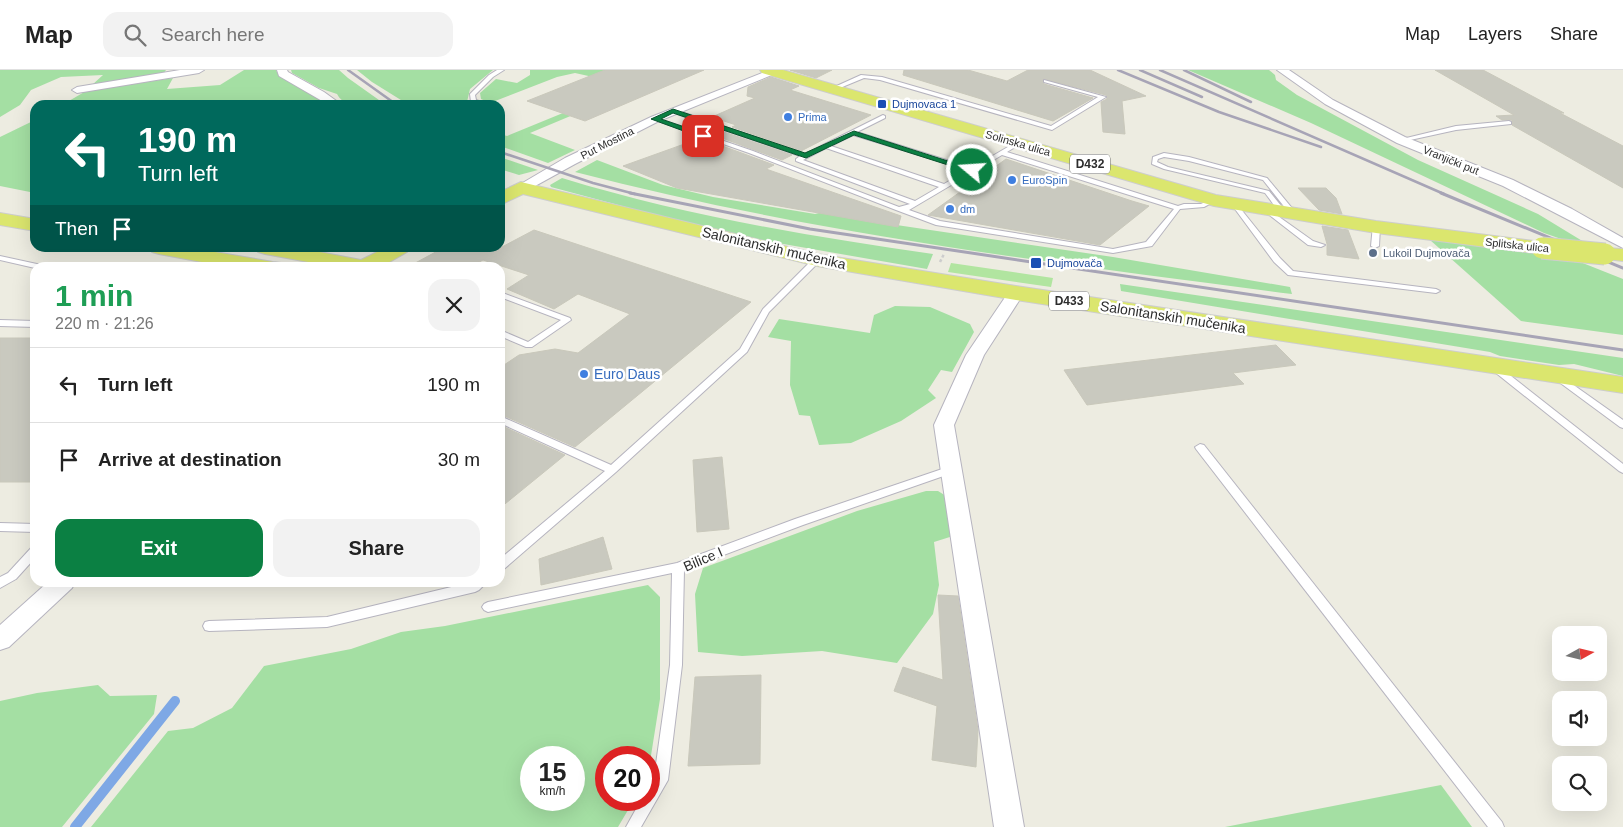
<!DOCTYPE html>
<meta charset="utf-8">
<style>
:root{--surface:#fff;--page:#f2f2f2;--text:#222;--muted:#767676;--line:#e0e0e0;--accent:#0b8043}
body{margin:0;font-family:Helvetica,sans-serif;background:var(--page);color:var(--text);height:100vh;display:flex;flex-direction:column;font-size:19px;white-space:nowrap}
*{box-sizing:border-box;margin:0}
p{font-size:16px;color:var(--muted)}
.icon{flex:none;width:28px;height:28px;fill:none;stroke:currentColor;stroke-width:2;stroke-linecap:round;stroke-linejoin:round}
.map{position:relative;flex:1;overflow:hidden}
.side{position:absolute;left:30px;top:192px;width:475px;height:325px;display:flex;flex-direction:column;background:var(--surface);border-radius:15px;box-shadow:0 5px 20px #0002}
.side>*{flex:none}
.top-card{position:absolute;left:30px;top:30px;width:475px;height:152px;border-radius:15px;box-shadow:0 5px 20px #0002;background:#00695c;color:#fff;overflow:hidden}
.needle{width:32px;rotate:82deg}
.tools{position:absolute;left:1552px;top:556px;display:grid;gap:10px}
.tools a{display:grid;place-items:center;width:55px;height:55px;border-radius:10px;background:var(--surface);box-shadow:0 5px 20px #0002;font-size:25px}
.speed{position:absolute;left:520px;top:676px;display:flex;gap:10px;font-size:25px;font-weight:700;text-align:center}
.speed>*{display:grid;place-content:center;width:65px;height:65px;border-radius:50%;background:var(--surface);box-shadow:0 5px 20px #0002;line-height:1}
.speed small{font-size:12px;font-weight:400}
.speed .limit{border:8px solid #d22;background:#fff;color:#111}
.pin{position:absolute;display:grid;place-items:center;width:42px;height:42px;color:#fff;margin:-21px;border-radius:10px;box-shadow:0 2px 8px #0006}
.me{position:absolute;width:55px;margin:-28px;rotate:288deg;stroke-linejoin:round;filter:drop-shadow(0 0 4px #0008)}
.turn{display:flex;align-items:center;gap:18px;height:105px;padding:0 25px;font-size:22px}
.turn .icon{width:65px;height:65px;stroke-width:2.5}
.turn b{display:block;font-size:35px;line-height:42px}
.then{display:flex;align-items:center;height:48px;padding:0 25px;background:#0003;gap:10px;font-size:19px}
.round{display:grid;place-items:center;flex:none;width:52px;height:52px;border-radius:15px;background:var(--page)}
.summary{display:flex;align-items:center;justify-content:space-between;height:85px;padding:0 25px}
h1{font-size:30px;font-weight:600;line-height:38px;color:#1e9e55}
.button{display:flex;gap:10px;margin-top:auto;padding:10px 25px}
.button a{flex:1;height:58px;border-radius:15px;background:var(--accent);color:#fff;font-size:20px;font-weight:600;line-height:58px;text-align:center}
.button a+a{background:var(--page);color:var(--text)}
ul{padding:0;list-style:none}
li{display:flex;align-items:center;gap:15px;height:75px;padding:0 25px;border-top:1px solid var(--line)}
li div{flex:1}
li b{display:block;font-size:19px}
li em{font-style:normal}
header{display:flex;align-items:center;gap:30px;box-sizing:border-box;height:70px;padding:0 25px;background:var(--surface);border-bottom:1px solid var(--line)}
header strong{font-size:24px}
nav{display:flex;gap:28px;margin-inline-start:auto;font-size:18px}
.search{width:350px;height:45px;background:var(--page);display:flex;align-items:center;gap:12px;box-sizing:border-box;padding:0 18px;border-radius:15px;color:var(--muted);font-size:19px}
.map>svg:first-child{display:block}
</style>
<header>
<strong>Map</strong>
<div class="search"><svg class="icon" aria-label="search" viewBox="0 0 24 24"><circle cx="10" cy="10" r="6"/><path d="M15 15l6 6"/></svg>Search here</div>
<nav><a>Map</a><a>Layers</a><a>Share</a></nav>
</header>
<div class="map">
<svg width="1623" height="757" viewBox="0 0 1623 757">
<rect width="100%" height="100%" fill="#edece1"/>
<g fill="#a4dfa3" fill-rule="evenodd">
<polygon points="0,0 166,0 163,4 92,15 103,5 61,7 31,20 20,35 0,47"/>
<polygon points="244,0 276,0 279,6 315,25 329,35 62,35 86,21 173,8 167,19 220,15"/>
<path d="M291 0H339L348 8 386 35C369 35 346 41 337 24L319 18 292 3Z"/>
<polygon points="357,0 493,0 470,19 467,32 474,35 409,35 372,12"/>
<polygon points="530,0 623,0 611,11 575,3 557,7 490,33 481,29 480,23 496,9 517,13 530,5"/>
<polygon points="668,0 680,0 530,63 575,80 548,93 500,76 500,64 507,66"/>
<polygon points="1188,0 1269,0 1275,5 1276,10 1297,25 1418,90 1538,144 1584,172 1564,170 1544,163 1311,53"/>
<polygon points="35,50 35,123 0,116 0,67"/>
<polygon points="500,87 538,100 519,105 500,99"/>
<path d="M597 90 663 115 713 127 815 144 823 142 883 153 1113 187 1290 217 1292 224C1052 193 809 163 575 102Z"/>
<path d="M562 108C682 145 808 166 933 184L927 199 760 170 693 155 551 117 550 115Z"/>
<polygon points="1430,170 1560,184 1623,209 1623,265 1521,251"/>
<polygon points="1120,214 1623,288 1623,306 1574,294 1559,295 1500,286 1490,282 1121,221"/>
<polygon points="895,236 930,237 970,254 974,262 952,302 941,300 928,320 936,328 901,351 851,373 819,375 810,346 799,345 790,315 791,271 768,267 779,249 870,263 874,245"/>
<polygon points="926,421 938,421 946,426 953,466 934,472 939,515 933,544 897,593 822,581 742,586 698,582 695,524 703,498 857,441"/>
<path d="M648 515 660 527V629L649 698V688H606V730H634L618 757H91L168 661 193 658 232 638 264 596 351 579 401 562 445 556ZM531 688H574V730H531Z"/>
<polygon points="98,615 110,626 157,625 154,644 62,757 0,757 0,631 37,623"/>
<polygon points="1441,715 1472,757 1225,757"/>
</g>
<polygon fill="#b1e5a0" points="951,193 1053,208 1051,217 948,202"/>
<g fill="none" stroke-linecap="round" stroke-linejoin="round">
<polyline stroke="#7ea8e5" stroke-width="10" points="75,757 175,631"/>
</g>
<g fill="#c9c9bf" stroke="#c9c8bb">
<polygon points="605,0 704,0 585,51 527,31"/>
<polygon points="790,0 832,0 816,8"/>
<polygon points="904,0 968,0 1007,11 1028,0 1090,0 1146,26 1122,31 1125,64 1103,62 1101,32 1107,29 1106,25 1043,9 1044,14 1093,28 1053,51 903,5"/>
<polygon points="1435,0 1483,0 1564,43 1560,43 1623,76 1623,118 1512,55 1512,50 1502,50 1496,46 1514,45"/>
<polygon points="771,7 799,16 790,20 871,45 801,81 732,57 736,55 712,47 755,28 747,26 748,17"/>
<polygon points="721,61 792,85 782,90 711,64"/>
<polygon points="701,68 774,95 766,99 901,146 898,157 677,118 623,96"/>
<polygon points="1006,89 1132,131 1149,136 1100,175 928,145"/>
<polygon points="1298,118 1326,118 1336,128 1342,144 1319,140"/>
<polygon points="1322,156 1348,160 1359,189 1327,185 1327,174"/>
<polygon points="534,160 751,232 575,377 500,344 500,314 503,313 504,295 519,285 555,279 578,283 630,244 578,224 554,239 507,219 529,205 483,190 468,198 406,198 443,178 500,178"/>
<rect x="0" y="268" width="35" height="144"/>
<polygon points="1276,275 1296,295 1233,303 1244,314 1087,335 1064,300"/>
<polygon points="500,355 565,385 500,438"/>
<polygon points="722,387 729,459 697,462 693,390"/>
<polygon points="603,467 612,499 541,515 539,489"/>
<polygon points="938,525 958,526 978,660 976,697 932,690 937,636 894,621 903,597 943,610"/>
<polygon points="761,605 760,694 688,696 695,607"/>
</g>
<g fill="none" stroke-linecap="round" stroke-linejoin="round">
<g stroke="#b6b4bf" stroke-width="2">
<g id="service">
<polygon points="497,0 504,0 493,7 475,25 476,30 490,35 481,35 471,32 470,24 489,5"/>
<polygon points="861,5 882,7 1051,56 1098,27 1044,12 1044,10 1106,27 1052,60 880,10 864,8 835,20 830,19"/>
<path d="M673 39 805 84 883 45 885 46V48L857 62 972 98 1018 71 1021 73 1020 74 1007 82 1178 136 1184 134H1201L1214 128 1217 130 1204 137 1180 139 1152 176 1113 183 936 155 896 140 749 83 652 49 657 48 753 81 899 137 910 134 796 91V89L800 86 671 42 670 41ZM853 65 968 100 944 114 831 76ZM826 78 939 117 915 131 803 90ZM1002 85 1174 139 1146 172 1113 179 940 151 909 140Z"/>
<polygon points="1509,51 1511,52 1511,54 1456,60 1401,72 1398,70 1456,56"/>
<polygon points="1164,83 1189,87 1267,108 1296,143 1290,144 1263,110 1189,91 1164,87 1158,89 1157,92 1168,97 1269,121 1286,142 1284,143 1280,143 1265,123 1164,99 1152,94 1153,87"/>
<polygon points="1232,133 1236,133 1280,188 1293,201 1436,219 1440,221 1436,223 1288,205 1274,192 1232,135"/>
<polygon points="1265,137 1313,171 1325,175 1321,177 1308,175 1263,140 1262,139"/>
<polygon points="1373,155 1380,157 1379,176 1375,178 1371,176"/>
<polygon points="0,186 46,196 47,198 35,198 0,190"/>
<polygon points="814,188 820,188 821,190 769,242 747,282 616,402 504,499 500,500 500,489 605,401 500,353 500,346 611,395 740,279 763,239"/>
<polygon points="500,222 570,248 571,250 532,277 526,277 500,266 500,260 528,272 561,250 500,227"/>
<polygon points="0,250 35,251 35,257 0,256"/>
<polygon points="1494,294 1497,295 1623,394 1623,403 1619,401 1491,299 1490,297 1491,295"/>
<polygon points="1558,304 1623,350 1623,358 1620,357 1555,309 1553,307"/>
<polygon points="1200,374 1204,375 1502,752 1504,757 1488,757 1196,379 1195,377"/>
<polygon points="951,396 956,400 955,402 803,455 684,500 682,595 668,710 641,757 626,757 641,730 649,730 649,717 654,708 670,595 672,503 488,542 484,540 482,537 484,534 488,532 677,493 795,449"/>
<polygon points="0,453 35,454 35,462 0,461"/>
<polygon points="35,477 35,488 16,509 0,518 0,507 8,503 31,478"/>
<polygon points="472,512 487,512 479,520 475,522 327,557 209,561 205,560 203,556 205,552 209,551 327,547"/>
</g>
</g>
<g stroke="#b6b4bf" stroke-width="2">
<g id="minor">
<polygon points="180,0 204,0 199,3 77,23 72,20 77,17"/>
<polygon points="277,0 287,0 288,2 324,22 342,35 329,35 279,6"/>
<polygon points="770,0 784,0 659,51 575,94 526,121 516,121 514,118 565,88 651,47"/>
<polygon points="1277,0 1289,0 1333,30 1405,67 1513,110 1572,139 1623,168 1623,178 1503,116 1397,73 1325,34"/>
<polygon points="1016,218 1022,220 1024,223 984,285 954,355 1024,757 994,757 934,355 966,285 1010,220"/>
<polygon points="48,512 75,512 72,518 9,577 0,580 0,555"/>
</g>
</g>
<g stroke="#cdcdcd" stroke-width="2">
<g id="primary">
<polygon points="760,0 783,0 1216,125 1376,151 1542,172 1549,174 1552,178 1549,182 1542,184 1376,163 1214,136 762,3"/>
<polygon points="521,112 817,184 1016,216 1623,307 1623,323 1016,230 817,196 523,124 500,135 500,122"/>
<polygon points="0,143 35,149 35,161 0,155"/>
<polygon points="149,178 192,178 273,192 281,193 283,198 234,198 159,184 152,182"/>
<polygon points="255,178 299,178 361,190 385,178 410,178 407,182 379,198 341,198 265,184 258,182"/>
<polygon points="1605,178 1623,179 1623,191 1598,188 1595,184 1598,180"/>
</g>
</g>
<polyline stroke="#cdcdcd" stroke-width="2.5" stroke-dasharray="3 2" stroke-linecap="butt" points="940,192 944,184"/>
<use href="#service" fill="#fff" fill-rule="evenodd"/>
<use href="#minor" fill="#fff" fill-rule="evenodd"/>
<use href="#primary" fill="#dbe66e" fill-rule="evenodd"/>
<g stroke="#a7a4b6" stroke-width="2.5">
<polyline points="348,0 397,35"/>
<polyline points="1118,0 1219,42 1321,77"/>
<polyline points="1140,0 1202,27"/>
<polyline points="1160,0 1444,124"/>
<polyline points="1184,0 1251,32"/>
<polyline points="500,82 593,113 635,124"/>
</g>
<g stroke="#a7a4b6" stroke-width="3">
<polyline points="630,123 810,159 1623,280"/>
<polyline points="1441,123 1623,198"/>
</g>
<g stroke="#cdcdcd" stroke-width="23" stroke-linecap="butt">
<polyline id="primary-bridge" points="1542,178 1605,184"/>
</g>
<use href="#primary-bridge" stroke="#dbe66e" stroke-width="21"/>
</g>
<polygon fill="#0b8043" stroke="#07532c" points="673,39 805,83 854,61 976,100 970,102 854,65 806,88 673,43 661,49 705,64 705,67 700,67 651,49"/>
<g fill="#1a4fb4" stroke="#fff" stroke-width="2">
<rect x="877" y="29" width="10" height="10" rx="2.5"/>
<rect x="1030" y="187" width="12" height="12" rx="2.5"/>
</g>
<g fill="#3f7fe0" stroke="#fff" stroke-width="2">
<circle cx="788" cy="47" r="5"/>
<circle cx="1012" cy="110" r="5"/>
<circle cx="950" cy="139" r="5"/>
<circle cx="584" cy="304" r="5"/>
</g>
<circle fill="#5c6f8a" stroke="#fff" stroke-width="2" cx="1373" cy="183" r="5"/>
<g text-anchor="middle" stroke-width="5" stroke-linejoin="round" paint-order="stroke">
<g font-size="11" fill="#164399" stroke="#fff" text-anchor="start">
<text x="892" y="38">Dujmovaca 1</text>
<text x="1047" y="197">Dujmovača</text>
</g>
<g font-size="11" fill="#366cbe" stroke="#fff" text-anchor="start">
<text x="798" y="51">Prima</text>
<text x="1022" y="114">EuroSpin</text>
<text x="960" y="143">dm</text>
</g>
<g font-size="11" fill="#2d2d2d" stroke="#fff">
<text transform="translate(607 73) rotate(-27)" y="4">Put Mostina</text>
<text transform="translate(1018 73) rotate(16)" y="4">Solinska ulica</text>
<text transform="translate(1451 90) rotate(22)" y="4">Vranjički put</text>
<text transform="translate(1517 175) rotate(6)" y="4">Splitska ulica</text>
</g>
<g font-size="11" fill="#4e5e75" stroke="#fff" text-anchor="start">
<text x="1383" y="187">Lukoil Dujmovača</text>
</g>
<g fill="#fff" stroke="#6c6c6c" stroke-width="1">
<rect x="1070" y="84.5" width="40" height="19" rx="4"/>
<rect x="1049" y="221.5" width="40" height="19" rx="4"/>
</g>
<g font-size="12" font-weight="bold" fill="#2d2d2d">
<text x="1090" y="98">D432</text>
<text x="1069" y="235">D433</text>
</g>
<g font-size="14" fill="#2d2d2d" stroke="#fff">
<text transform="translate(774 178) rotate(13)" y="5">Salonitanskih mučenika</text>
<text transform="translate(1173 247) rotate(9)" y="5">Salonitanskih mučenika</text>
<text transform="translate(703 489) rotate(-23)" y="5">Bilice I</text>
</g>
<g font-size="14" fill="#366cbe" stroke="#fff" text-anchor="start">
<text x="594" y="309">Euro Daus</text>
</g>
</g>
</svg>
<div class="tools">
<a><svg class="needle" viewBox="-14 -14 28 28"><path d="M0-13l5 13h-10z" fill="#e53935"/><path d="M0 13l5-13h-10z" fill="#767676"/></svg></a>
<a><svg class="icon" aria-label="sound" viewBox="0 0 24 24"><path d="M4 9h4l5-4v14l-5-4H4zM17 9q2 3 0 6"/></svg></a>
<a><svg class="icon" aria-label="search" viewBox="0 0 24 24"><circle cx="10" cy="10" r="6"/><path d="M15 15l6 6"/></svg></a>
</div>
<div class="speed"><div>15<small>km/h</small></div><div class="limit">20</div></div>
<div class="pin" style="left:703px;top:66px;background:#d93025"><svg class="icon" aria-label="arrive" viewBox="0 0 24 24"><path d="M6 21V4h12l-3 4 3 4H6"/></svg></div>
<svg class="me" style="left:972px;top:100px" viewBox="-20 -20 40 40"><circle r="17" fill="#0b8043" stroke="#fff" stroke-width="3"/><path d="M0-11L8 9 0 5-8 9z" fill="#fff"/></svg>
<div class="top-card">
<div class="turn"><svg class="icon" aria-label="left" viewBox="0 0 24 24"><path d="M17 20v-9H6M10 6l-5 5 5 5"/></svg><div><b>190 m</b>Turn left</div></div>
<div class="then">Then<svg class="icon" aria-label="arrive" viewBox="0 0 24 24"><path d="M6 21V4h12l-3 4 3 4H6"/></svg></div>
</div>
<section class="side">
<div class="summary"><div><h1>1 min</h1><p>220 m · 21:26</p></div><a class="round"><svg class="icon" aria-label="close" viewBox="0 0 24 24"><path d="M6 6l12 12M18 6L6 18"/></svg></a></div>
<ul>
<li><svg class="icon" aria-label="left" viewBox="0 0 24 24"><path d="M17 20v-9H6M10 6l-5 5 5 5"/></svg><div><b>Turn left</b></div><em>190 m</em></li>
<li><svg class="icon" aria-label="arrive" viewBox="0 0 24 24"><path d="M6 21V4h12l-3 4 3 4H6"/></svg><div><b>Arrive at destination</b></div><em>30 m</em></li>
</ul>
<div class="button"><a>Exit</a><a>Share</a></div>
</section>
</div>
